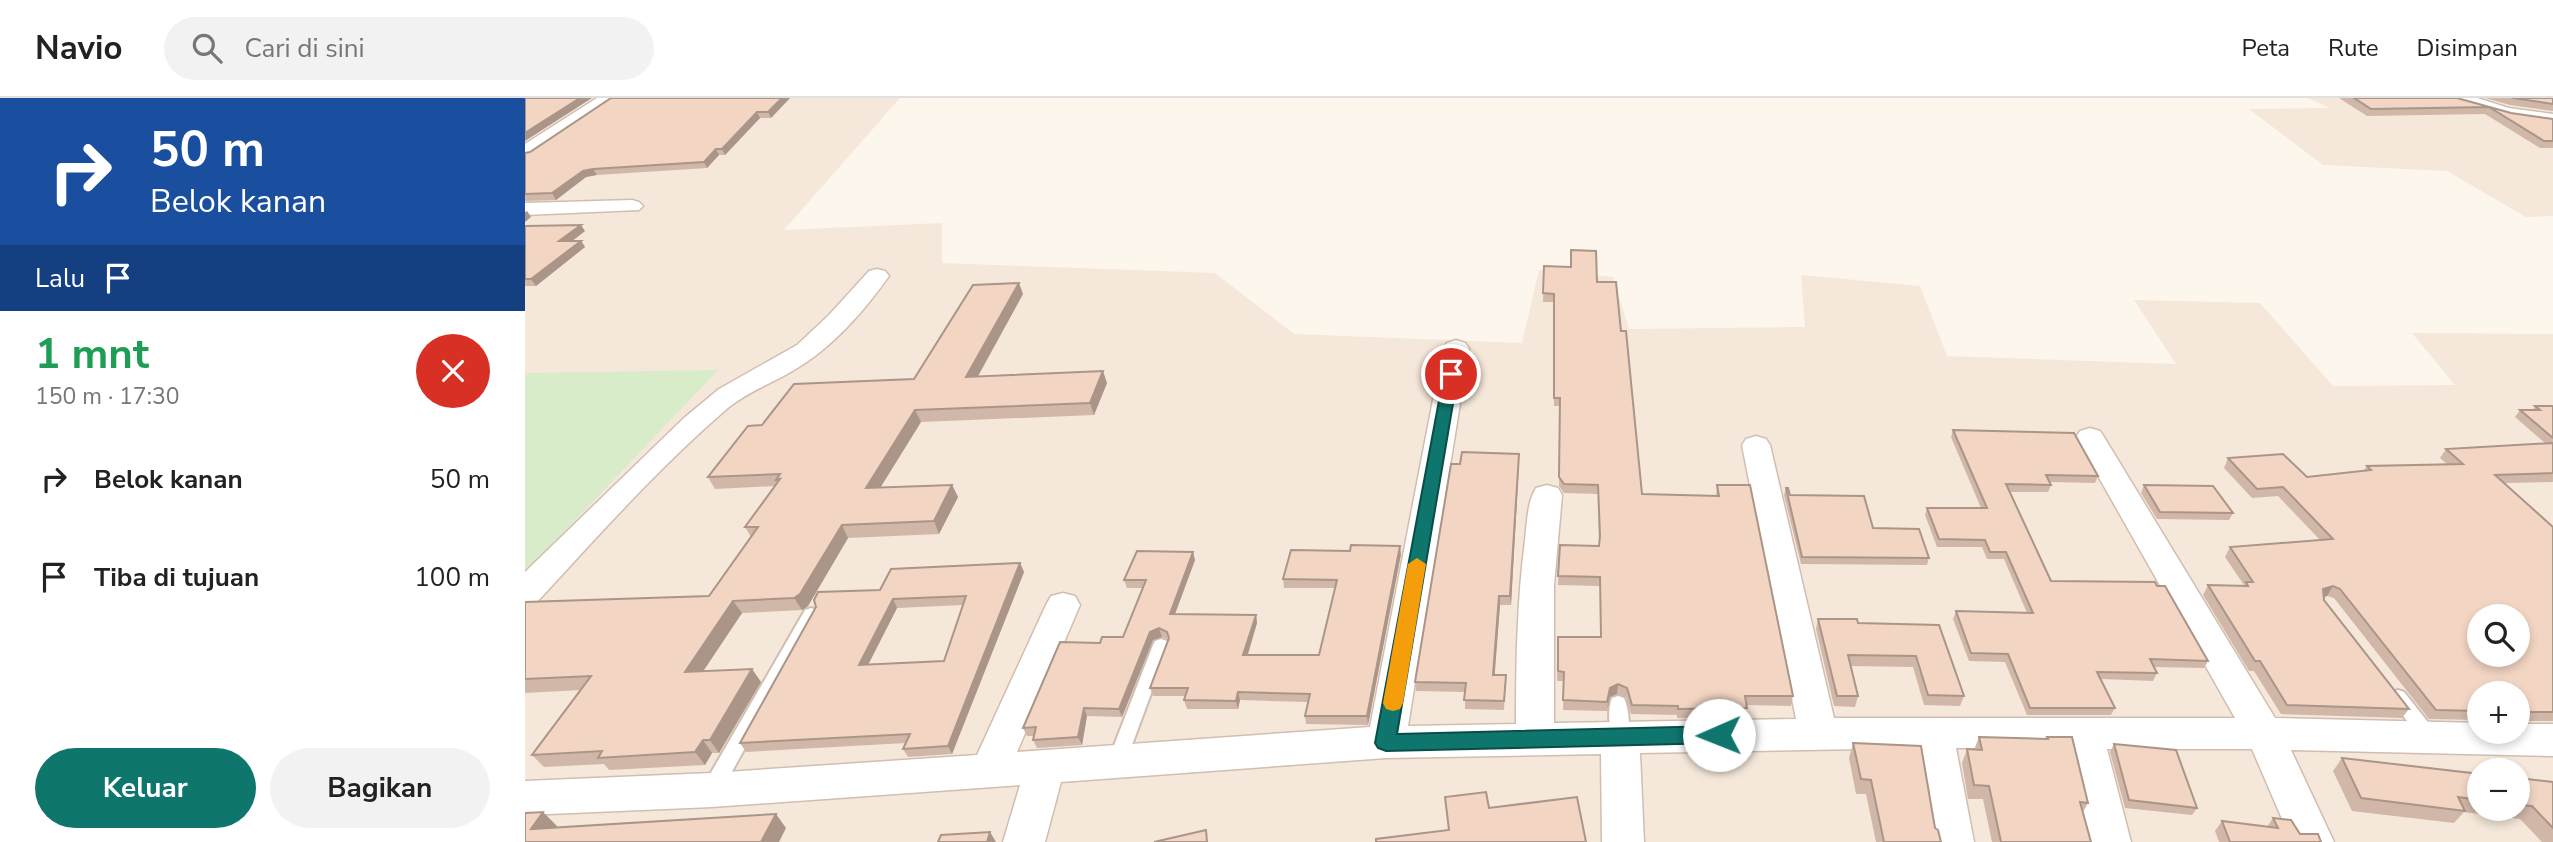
<!DOCTYPE html>
<html lang="id">
<meta charset="utf-8">
<style>
:root{--surface:#fff;--page:#f2f2f2;--text:#222;--muted:#767676;--line:#e0e0e0;--accent:#0f766e}
body{margin:0;font-family:"Nunito Sans",sans-serif;background:var(--page);color:var(--text);height:100vh;display:flex;flex-direction:column;font-size:26px;white-space:nowrap}
*{box-sizing:border-box;margin:0}
p{font-size:23px;color:var(--muted)}
.icon{flex:none;width:38px;height:38px;fill:none;stroke:currentColor;stroke-width:2;stroke-linecap:round;stroke-linejoin:round}
.map{position:relative;flex:1;overflow:hidden}
.side{display:flex;flex-direction:column;background:var(--surface);width:525px}
.side>*{flex:none}
.banner{background:#1a4fa0;color:#fff;overflow:hidden}
.fabs{position:absolute;left:1942px;top:506px;display:grid;gap:14px}
.fabs a{display:grid;place-items:center;width:63px;height:63px;border-radius:50%;background:var(--surface);box-shadow:0 4px 10px #0003;font-size:35px}
.pin{position:absolute;display:grid;place-items:center;width:60px;height:60px;color:#fff;margin:-30px;border:4px solid #fff;border-radius:50%;box-shadow:0 2px 7px #0007}
.me{position:absolute;width:77px;margin:-38px;rotate:269deg;stroke-linejoin:round;filter:drop-shadow(0 0 5px #0008)}
.turn{display:flex;align-items:center;gap:24px;height:147px;padding:0 35px;font-size:32px}
.turn .icon{width:91px;height:91px;stroke-width:2.5}
.turn b{display:block;font-size:49px;line-height:60px}
.then{display:flex;align-items:center;height:66px;padding:0 35px;background:#0003;gap:14px;font-size:26px}
.round{display:grid;place-items:center;flex:none;width:74px;height:74px;border-radius:37px;background:var(--page)}
.summary{display:flex;align-items:center;justify-content:space-between;height:119px;padding:0 35px}
h1{font-size:42px;font-weight:700;line-height:52px;color:#1e9e55}
.button{display:flex;gap:14px;margin-top:auto;padding:14px 35px}
.button a{flex:1;height:80px;border-radius:42px;background:var(--accent);color:#fff;font-size:28px;font-weight:700;line-height:80px;text-align:center}
.button a+a{background:var(--page);color:var(--text)}
ul{padding:0;list-style:none}
li{display:flex;align-items:center;gap:21px;height:98px;padding:0 35px}
li div{flex:1}
li b{display:block;font-size:26px}
li em{font-style:normal}
header{display:flex;align-items:center;gap:42px;box-sizing:border-box;height:98px;padding:0 35px;background:var(--surface);border-bottom:2px solid var(--line)}
header strong{font-size:33px}
nav{display:flex;gap:38px;margin-inline-start:auto;font-size:24px}
.search{width:490px;height:63px;background:var(--page);display:flex;align-items:center;gap:18px;box-sizing:border-box;padding:0 24px;border-radius:38px;color:var(--muted);font-size:26px}
main{display:flex;flex:1;min-height:0}
.map>svg:first-child{display:block}
</style>
<header>
<strong>Navio</strong>
<div class="search"><svg class="icon" aria-label="search" viewBox="0 0 24 24"><circle cx="10" cy="10" r="6"/><path d="M15 15l6 6"/></svg>Cari di sini</div>
<nav><a>Peta</a><a>Rute</a><a>Disimpan</a></nav>
</header>
<main>
<section class="side">
<div class="banner">
<div class="turn"><svg class="icon" aria-label="right" viewBox="0 0 24 24"><path d="M7 20v-9h11M14 6l5 5-5 5"/></svg><div><b>50 m</b>Belok kanan</div></div>
<div class="then">Lalu<svg class="icon" aria-label="arrive" viewBox="0 0 24 24"><path d="M6 21V4h12l-3 4 3 4H6"/></svg></div>
</div>
<div class="summary"><div><h1>1 mnt</h1><p>150 m · 17:30</p></div><a class="round" style="background:#d93025;color:#fff"><svg class="icon" aria-label="close" viewBox="0 0 24 24"><path d="M6 6l12 12M18 6L6 18"/></svg></a></div>
<ul>
<li><svg class="icon" aria-label="right" viewBox="0 0 24 24"><path d="M7 20v-9h11M14 6l5 5-5 5"/></svg><div><b>Belok kanan</b></div><em>50 m</em></li>
<li><svg class="icon" aria-label="arrive" viewBox="0 0 24 24"><path d="M6 21V4h12l-3 4 3 4H6"/></svg><div><b>Tiba di tujuan</b></div><em>100 m</em></li>
</ul>
<div class="button"><a>Keluar</a><a>Bagikan</a></div>
</section>
<div class="map">
<svg width="2028" height="744" viewBox="0 0 2028 744">
<rect width="100%" height="100%" fill="#fdf6ec"/>
<g fill="#f5e8da" fill-rule="evenodd">
<path d="M0 0H375L259 132 417 125V165L690 175 769 236 997 245 1014 172 1088 179 1104 231 1280 229 1276 177 1395 188 1422 258 1651 266 1609 202 1735 205 1808 288 1930 287 1887 235 2028 236V744H0ZM1955 518H1993V556H1955ZM1955 595H1993V634H1955ZM1955 672H1993V710H1955Z"/>
<polygon points="1782,0 2028,0 2028,118 2001,119 1922,73 1798,67 1724,11 1805,10"/>
</g>
<polygon fill="#d8ecc9" points="193,272 0,475 0,275"/>
<g fill="none" stroke-linecap="round" stroke-linejoin="round">
<g stroke="#d1beb0" stroke-width="4">
<g id="lane">
<polygon points="286,510 292,512 294,516 194,697 187,699 180,697 178,691 180,685 280,512"/>
<polygon points="636,541 642,543 644,547 601,663 599,668 592,671 585,668 583,663 628,547 630,543"/>
<polygon points="1873,592 1879,594 1910,633 1913,638 1910,643 1904,645 1898,643 1867,604 1864,599 1867,594"/>
<path d="M1093 598 1099 600C1104 611 1106 632 1101 643L1095 645 1089 643C1084 632 1082 611 1087 600Z"/>
</g>
</g>
<g stroke="#d1beb0" stroke-width="3">
<g id="street">
<polygon points="72,0 93,0 7,58 0,60 0,46"/>
<polygon points="1924,0 1952,0 1984,10 2028,16 2028,26 1982,20 1927,4"/>
<polygon points="107,102 114,104 118,108 114,112 0,117 0,105"/>
<path d="M352 171 360 173 364 178C340 212 306 251 269 272 248 285 224 293 204 309 135 368 74 437 12 504L0 507V474L159 320 194 291 272 247 304 217 344 173Z"/>
<path d="M931 242 940 245 944 250 883 628 991 626C991 565 992 503 1000 442 1002 426 1002 404 1011 390L1022 387 1033 390 1037 397 1029 488V625L1271 621 1217 347 1221 341 1231 338 1241 341 1245 347 1309 620H1710L1551 339 1555 333 1565 330 1575 333 1579 339 1750 620 1955 625V634H1993V626H2028V658L1766 652 1809 744H1767L1727 651H1582L1606 744H1564L1543 650H1431L1449 744H1407L1392 650 1115 655 1119 744H1077L1076 656 861 660 536 684 520 744H478L495 687 187 709 0 717V683L187 675 452 657 521 507 526 498 538 495 550 498 555 507 492 654 845 629 918 250 922 245Z"/>
</g>
</g>
<use href="#lane" fill="#fff" fill-rule="evenodd"/>
<use href="#street" fill="#fff" fill-rule="evenodd"/>
</g>
<g fill="#d1b7a8" fill-rule="evenodd">
<polygon points="265,0 246,20 235,20 200,57 194,57 182,70 72,77 61,79 31,102 0,103 0,55"/>
<polygon points="1814,0 1932,0 1986,15 2028,21 2028,50 2015,50 1960,16 1842,18"/>
<polygon points="1960,0 2028,0 2028,13 1985,7"/>
<polygon points="0,128 60,133 47,143 56,143 60,149 11,188 0,188"/>
<polygon points="1019,168 1072,184 1096,233 1117,396 1191,398 1192,387 1268,598 1266,608 1221,607 1220,619 1152,620 1152,617 1106,616 1101,599 1092,596 1085,599 1082,613 1038,612 1039,583 1032,583 1033,539 1076,539 1075,488 1033,487 1035,447 1074,448 1073,396 1039,395 1034,388 1035,308 1029,308 1029,204 1018,204"/>
<polygon points="498,196 452,278 582,285 569,317 396,324 355,390 427,387 433,399 414,436 323,440 283,508 277,512 217,515 178,573 227,571 236,584 194,655 187,655 180,667 84,672 79,666 19,669 7,657 56,592 0,595 0,504 184,498 226,439 220,429 250,388 190,391 183,379 237,327 389,281"/>
<polygon points="2010,308 2028,308 2028,384 1980,385 2028,429 2028,623 1997,623 1993,628 1993,595 1955,595 1955,622 1904,621 1809,500 1802,498 1799,499 1799,502 1884,611 1877,620 1756,616 1729,573 1724,573 1678,497 1683,487 1719,487 1700,459 1705,449 1795,442 1753,398 1727,400 1699,370 1703,360 1782,379 1839,373 1842,368 1922,366 1915,360 1921,351 2021,346 1990,319 1995,312 2008,312"/>
<polygon points="1428,332 1573,378 1570,385 1525,384 1526,387 1523,394 1484,394 1526,483 1683,563 1679,570 1629,569 1632,575 1628,583 1576,581 1590,610 1586,617 1502,617 1480,564 1444,563 1428,521 1431,513 1502,515 1479,461 1462,461 1457,449 1412,449 1400,417 1402,410 1456,410 1426,339"/>
<polygon points="994,365 986,507 975,507 969,577 981,577 979,612 940,611 940,594 891,593 890,584"/>
<polygon points="1619,387 1708,415 1704,422 1632,421 1616,395"/>
<polygon points="1261,390 1265,397 1348,430 1404,460 1402,467 1276,466 1259,397"/>
<polygon points="876,456 843,627 781,626 780,618 783,604 715,602 713,611 662,611 659,602 660,598 628,598 625,590 643,541 637,539 628,542 597,619 562,618 557,647 512,650 508,642 509,638 502,638 498,630 575,545 598,539 618,490 602,490 599,482 670,462 650,516 731,517 732,525 723,557 794,557 810,490 759,490 758,481"/>
<path d="M495 465 499 474 427 656 383 659 378 651 381 645 221 654 215 645 355 492ZM438 507 419 563 343 566 372 510Z"/>
<polygon points="1293,521 1333,525 1414,527 1439,598 1435,608 1399,607 1388,569 1325,568 1333,598 1330,609 1309,608 1291,531"/>
<polygon points="1454,639 1521,641 1522,639 1563,705 1558,714 1566,744 1467,744 1458,701 1443,701 1437,665 1442,651 1449,652"/>
<polygon points="1328,645 1410,730 1416,744 1351,744 1341,696 1331,696 1324,660"/>
<polygon points="1589,646 1672,710 1667,717 1600,710 1585,654"/>
<polygon points="1817,660 1955,676 1955,710 1993,710 1993,680 2028,684 2028,744 2017,744 1995,721 1939,714 1929,725 1827,713 1808,673"/>
<polygon points="1748,720 1775,736 1796,744 1694,744 1690,733 1697,723 1742,729"/>
</g>
<g fill="#aa9588">
<polygon points="55,0 67,0 0,43 0,35"/>
<polygon points="257,0 265,0 246,20 243,14"/>
<polygon points="232,14 235,20 200,57 197,51"/>
<polygon points="191,51 194,57 182,70 179,64"/>
<polygon points="68,71 72,77 61,79 31,102 27,95 58,73"/>
<polygon points="2,113 6,119 0,124 0,114"/>
<polygon points="56,127 60,133 38,150 34,143"/>
<polygon points="56,143 60,149 11,188 6,181"/>
<polygon points="494,185 498,196 446,291 441,279"/>
<polygon points="578,273 582,285 569,317 565,305"/>
<polygon points="390,312 396,324 347,403 341,390"/>
<polygon points="994,356 994,365 986,507 985,498"/>
<polygon points="427,387 433,399 414,436 409,423"/>
<polygon points="317,427 323,440 283,508 277,512 269,500"/>
<polygon points="875,448 876,456 843,627 842,618"/>
<polygon points="668,454 670,462 647,524 645,516"/>
<polygon points="495,465 499,474 427,656 423,648"/>
<polygon points="1808,488 1802,498 1793,501 1798,491"/>
<polygon points="974,498 975,507 969,586 968,577"/>
<polygon points="368,501 372,510 339,575 334,567"/>
<polygon points="208,503 217,515 169,587 160,574"/>
<polygon points="731,517 732,525 720,565 718,557"/>
<polygon points="634,530 637,539 628,542 597,619 594,611 625,534"/>
<polygon points="227,571 236,584 194,655 185,642"/>
<polygon points="1093,586 1092,596 1085,599 1082,613 1085,590"/>
<polygon points="713,594 715,602 713,611 711,603"/>
<polygon points="559,610 562,618 557,647 553,639"/>
<polygon points="178,642 187,655 180,667 170,654"/>
<polygon points="18,714 32,728 20,744 6,731"/>
<polygon points="251,716 261,730 254,744 236,744"/>
<polygon points="465,734 471,744 462,744"/>
</g>
<g fill="#f3d5c3" stroke="#aa9588" stroke-width="2" fill-rule="evenodd">
<polygon points="0,0 55,0 0,35"/>
<polygon points="86,0 257,0 243,14 232,14 197,51 191,51 179,64 68,71 58,73 27,95 0,96 0,55 5,54"/>
<polygon points="1829,0 1932,0 1986,15 2028,21 2028,43 2019,43 1964,9 1846,11"/>
<polygon points="1987,0 2028,0 2028,6 1988,0"/>
<polygon points="56,127 34,143 56,143 6,181 0,181 0,128"/>
<polygon points="1046,152 1071,153 1072,184 1091,184 1096,233 1101,233 1117,396 1194,398 1192,387 1225,387 1268,598 1220,598 1222,610 1153,611 1153,608 1107,607 1102,590 1093,586 1085,590 1082,604 1038,602 1039,574 1033,573 1033,539 1076,539 1075,479 1033,478 1035,447 1074,448 1075,438 1073,387 1039,386 1034,379 1035,300 1029,300 1029,196 1018,195 1019,168 1046,169"/>
<polygon points="494,185 441,279 578,273 565,305 390,312 341,390 427,387 409,423 317,427 275,496 269,500 208,503 160,574 227,571 185,642 178,642 170,654 73,660 77,653 7,657 66,578 0,581 0,504 184,498 233,429 220,429 255,381 251,382 255,376 183,379 223,328 237,327 269,286 389,281 448,187"/>
<polygon points="2010,308 2028,308 2028,340 1995,312 2015,312"/>
<polygon points="1428,332 1549,335 1573,378 1521,377 1526,387 1481,386 1526,483 1630,484 1632,488 1640,488 1683,563 1625,561 1632,575 1572,574 1590,610 1505,610 1483,556 1446,555 1431,513 1508,515 1481,454 1465,454 1460,442 1414,441 1402,410 1462,410"/>
<path d="M2028 345V375L1970 377 2028 429V614H2001L1999 622 1993 620V595H1955V613L1911 612 1815 491 1808 488 1798 491 1799 502 1884 611 1762 607 1735 563H1730L1683 487 1723 488 1721 484H1728L1705 449 1808 441 1758 389 1732 391 1703 360 1758 356 1782 379 1846 372 1842 368 1938 366 1921 351ZM1955 518H1993V556H1955Z"/>
<polygon points="937,354 994,356 985,498 974,498 968,577 981,577 979,603 939,602 941,585 890,584 926,366 935,366"/>
<polygon points="1619,387 1688,388 1708,415 1635,414"/>
<polygon points="1261,390 1263,390 1265,397 1339,398 1348,430 1394,431 1404,460 1277,459"/>
<polygon points="826,447 875,448 842,618 780,618 785,596 713,594 711,603 659,602 663,590 625,590 644,540 642,534 634,530 625,534 594,611 559,610 553,639 508,642 511,629 498,630 535,544 575,545 577,539 598,539 621,482 599,482 612,453 668,454 645,516 731,517 718,557 794,557 812,482 758,481 766,452 825,453"/>
<path d="M495 465 423 648 378 651 385 636 215 645 291 509 289 502 293 494 355 492 366 471ZM441 498 419 563 334 567 368 501Z"/>
<polygon points="1293,521 1332,521 1333,525 1414,527 1439,598 1403,597 1391,558 1323,557 1333,598 1312,598"/>
<polygon points="1454,639 1523,641 1522,639 1547,639 1563,705 1555,704 1566,744 1476,744 1464,688 1449,687 1442,651 1457,652"/>
<polygon points="1328,645 1396,648 1410,730 1413,732 1416,744 1359,744 1346,682 1336,681"/>
<polygon points="1589,646 1651,652 1672,710 1604,702"/>
<polygon points="1817,660 1955,676 1955,702 1933,699 1940,713 1836,700"/>
<polygon points="1993,680 2028,684 2028,730 2007,708 1993,707"/>
<polygon points="961,694 964,710 1052,699 1061,744 851,744 851,741 924,732 920,699"/>
<polygon points="18,714 6,731 251,716 236,744 0,744 0,715"/>
<polygon points="1748,720 1766,722 1775,736 1793,736 1796,744 1705,744 1697,723 1753,730"/>
<polygon points="681,732 682,744 629,744"/>
<polygon points="465,734 462,744 413,744 416,737"/>
</g>
<polygon fill="#0f766e" stroke="#0a4d48" stroke-width="2" points="926,272 933,276 872,636 1194,628 1201,631 1204,637 1201,643 1194,645 861,653 853,650 850,645 919,276"/>
<polygon fill="#f59e0b" points="892,460 901,466 878,605 875,611 868,613 861,611 858,605 883,466"/>
</svg>
<div class="fabs">
<a><svg class="icon" aria-label="search" viewBox="0 0 24 24"><circle cx="10" cy="10" r="6"/><path d="M15 15l6 6"/></svg></a>
<a>+</a>
<a>−</a>
</div>
<div class="pin" style="left:926px;top:276px;background:#d93025"><svg class="icon" aria-label="arrive" viewBox="0 0 24 24"><path d="M6 21V4h12l-3 4 3 4H6"/></svg></div>
<svg class="me" style="left:1194px;top:637px" viewBox="-20 -20 40 40"><circle r="19" fill="#fff"/><path d="M0-13L10 11 0 6-10 11z" fill="#0f766e"/></svg>
</div>
</main>
